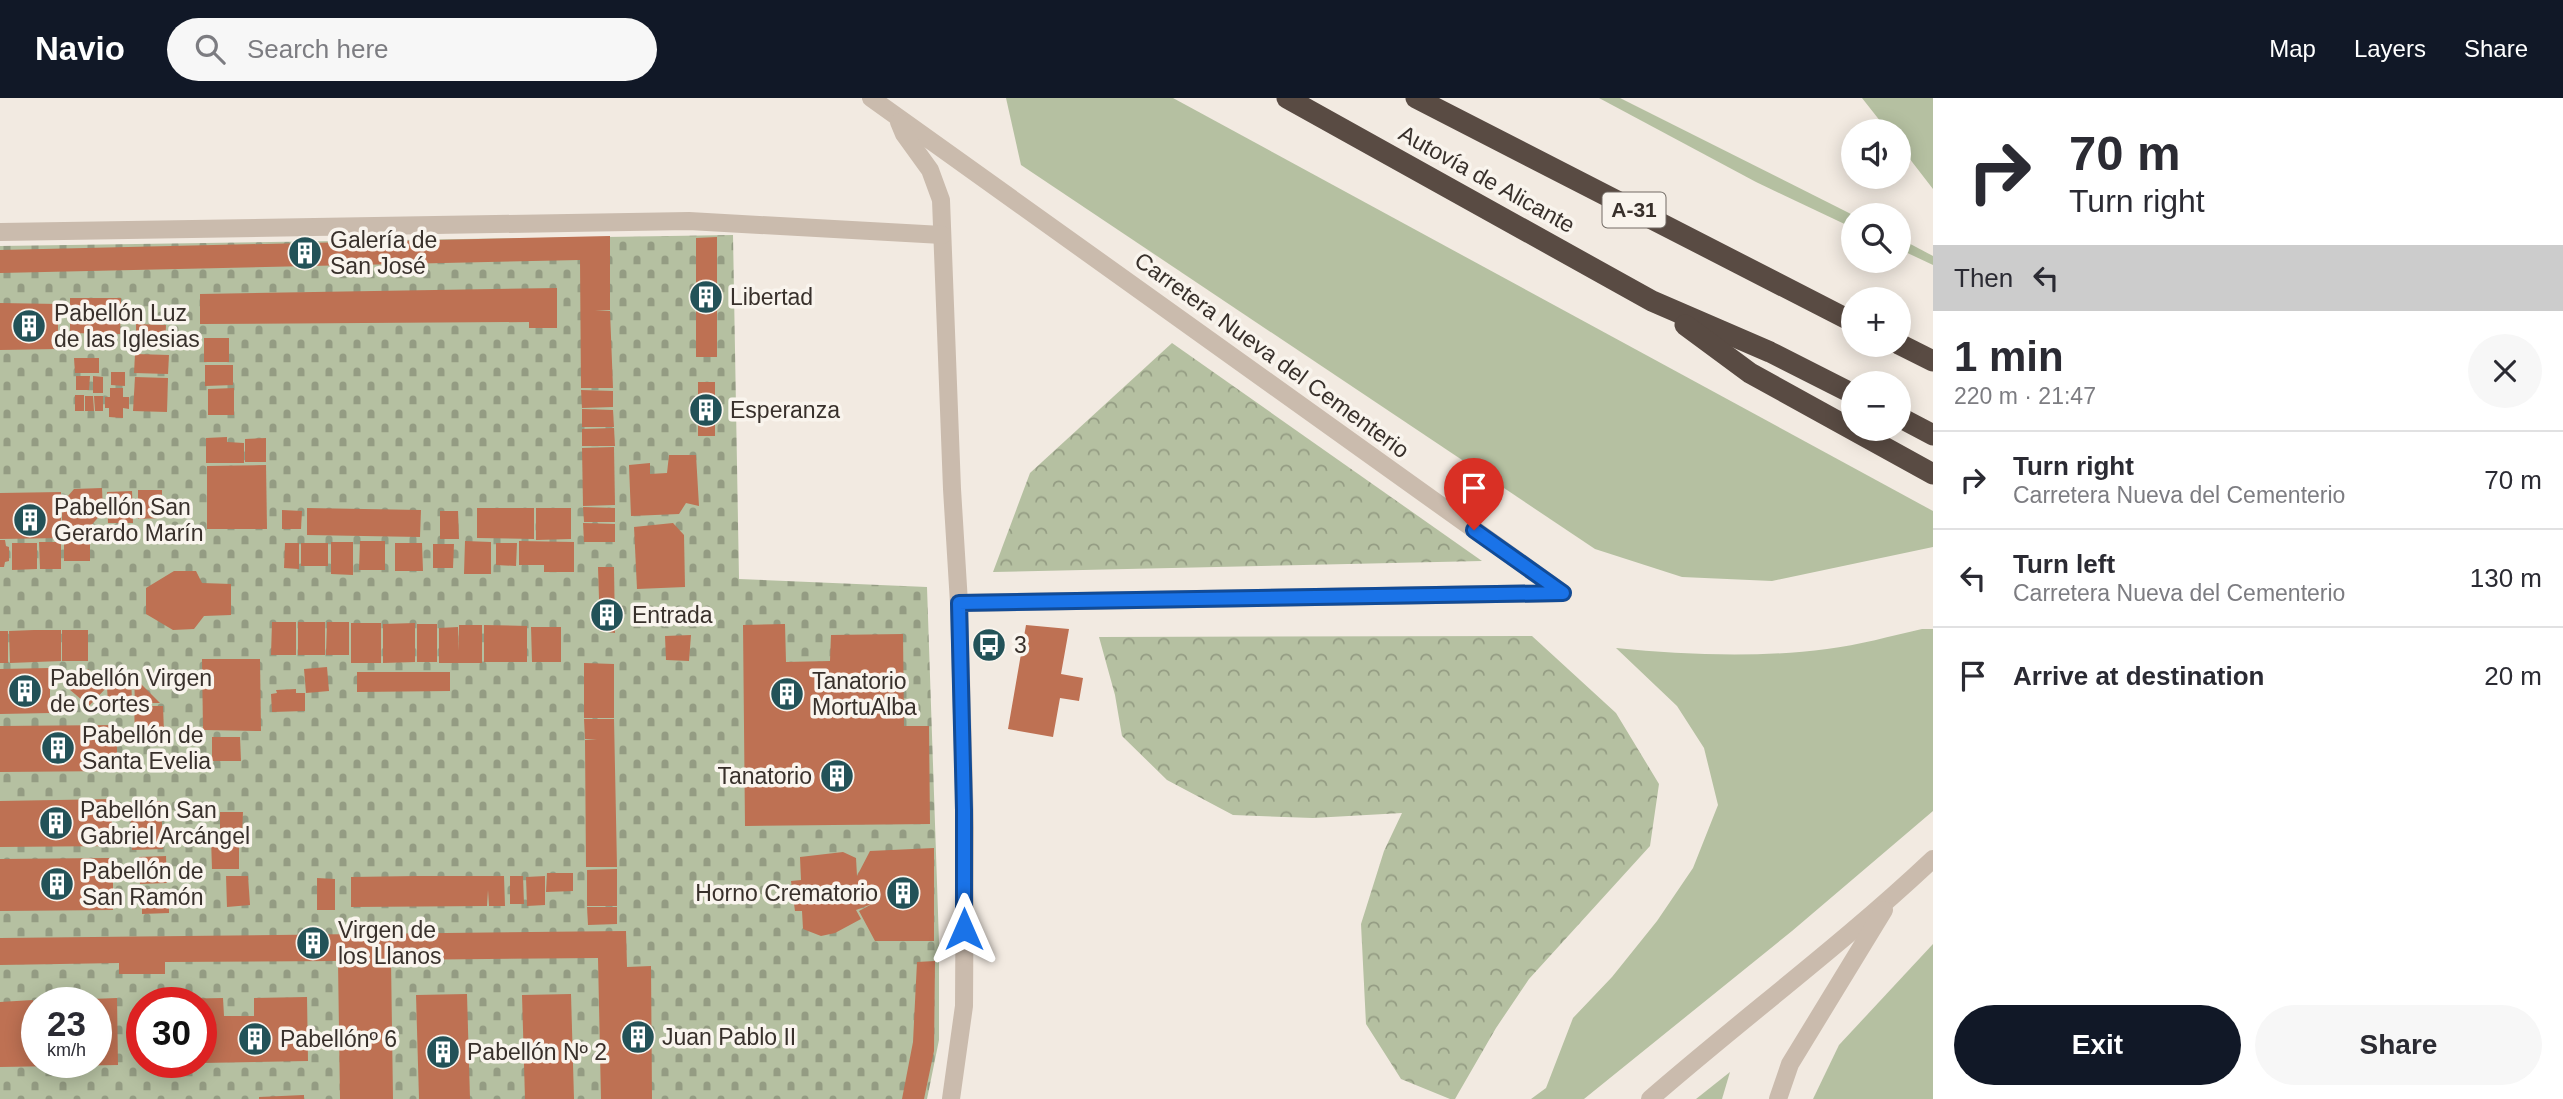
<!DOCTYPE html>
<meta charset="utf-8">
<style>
:root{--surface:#fff;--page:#f7f7f7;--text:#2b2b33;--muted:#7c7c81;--line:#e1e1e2;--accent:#111827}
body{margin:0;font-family:Helvetica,sans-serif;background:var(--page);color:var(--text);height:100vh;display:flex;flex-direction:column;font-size:26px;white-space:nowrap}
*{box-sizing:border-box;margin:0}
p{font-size:23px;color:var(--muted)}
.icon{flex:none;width:38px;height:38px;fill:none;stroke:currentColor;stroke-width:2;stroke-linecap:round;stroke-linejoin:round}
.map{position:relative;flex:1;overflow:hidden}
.drawer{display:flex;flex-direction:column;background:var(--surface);width:630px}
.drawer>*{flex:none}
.banner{background:#fff;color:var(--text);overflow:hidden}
.fabs{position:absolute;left:1841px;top:21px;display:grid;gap:14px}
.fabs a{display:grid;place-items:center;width:70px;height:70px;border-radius:50%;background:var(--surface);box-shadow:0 4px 18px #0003;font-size:35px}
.speed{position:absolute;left:21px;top:889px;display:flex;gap:14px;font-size:35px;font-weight:700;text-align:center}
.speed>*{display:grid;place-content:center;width:91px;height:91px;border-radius:50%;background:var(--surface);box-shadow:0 4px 18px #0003;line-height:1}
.speed small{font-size:18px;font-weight:400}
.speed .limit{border:10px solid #d22;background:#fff;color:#111}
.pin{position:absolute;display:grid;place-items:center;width:60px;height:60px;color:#fff;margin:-72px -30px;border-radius:50% 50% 50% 0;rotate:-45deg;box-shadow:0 0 7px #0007}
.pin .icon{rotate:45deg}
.me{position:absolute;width:77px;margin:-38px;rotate:0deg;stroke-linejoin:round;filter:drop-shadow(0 0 5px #0008)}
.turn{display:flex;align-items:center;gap:24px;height:147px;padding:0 21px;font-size:32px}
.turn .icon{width:91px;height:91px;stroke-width:2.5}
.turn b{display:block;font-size:49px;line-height:60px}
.then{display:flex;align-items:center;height:66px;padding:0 21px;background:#0003;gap:14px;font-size:26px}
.round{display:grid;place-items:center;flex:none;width:74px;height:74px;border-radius:37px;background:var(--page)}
.head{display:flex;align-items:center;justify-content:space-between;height:119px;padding:0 21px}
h1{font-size:42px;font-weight:800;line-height:52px}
.action{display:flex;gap:14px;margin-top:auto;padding:14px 21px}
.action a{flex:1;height:80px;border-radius:42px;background:var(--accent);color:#fff;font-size:28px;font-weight:800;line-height:80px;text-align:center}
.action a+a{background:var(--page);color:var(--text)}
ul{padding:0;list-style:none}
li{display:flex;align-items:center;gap:21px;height:98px;padding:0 21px;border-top:2px solid var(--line)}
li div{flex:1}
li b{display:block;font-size:26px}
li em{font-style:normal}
header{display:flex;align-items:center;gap:42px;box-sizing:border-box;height:98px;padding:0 35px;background:var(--accent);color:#fff}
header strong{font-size:33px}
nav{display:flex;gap:38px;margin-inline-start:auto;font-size:24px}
.search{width:490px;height:63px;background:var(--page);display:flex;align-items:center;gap:18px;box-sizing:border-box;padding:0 24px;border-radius:38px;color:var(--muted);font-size:26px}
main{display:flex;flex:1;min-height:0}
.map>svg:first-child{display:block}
</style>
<header>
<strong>Navio</strong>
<div class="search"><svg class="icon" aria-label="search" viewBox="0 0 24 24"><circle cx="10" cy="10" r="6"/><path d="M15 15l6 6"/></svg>Search here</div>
<nav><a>Map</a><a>Layers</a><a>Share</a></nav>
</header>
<main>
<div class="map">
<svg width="1933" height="1001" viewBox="0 0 1933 1001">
<defs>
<pattern id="forest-crowns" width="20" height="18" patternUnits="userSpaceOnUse" patternTransform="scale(1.75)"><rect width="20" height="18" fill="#b5c0a1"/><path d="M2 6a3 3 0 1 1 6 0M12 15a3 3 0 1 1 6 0" fill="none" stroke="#949c83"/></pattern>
<pattern id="cemetery-stones" width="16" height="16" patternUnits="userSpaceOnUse" patternTransform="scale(1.75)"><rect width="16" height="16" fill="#b5c0a1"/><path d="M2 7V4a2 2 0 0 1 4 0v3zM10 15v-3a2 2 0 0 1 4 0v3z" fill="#949c83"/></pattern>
</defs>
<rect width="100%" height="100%" fill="#f2eae1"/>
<g fill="#b5c0a1">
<polygon points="1006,0 1173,0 1933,413 1933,449 1772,483 1682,479 1595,451 1021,67"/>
<polygon points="1599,0 1620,0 1853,117 1853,130 1756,84"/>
<polygon points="1862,0 1933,0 1933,91 1899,47 1899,33 1888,33"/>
<polygon points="1899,140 1933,158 1933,167 1899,151"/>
<path d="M1922 531H1933V713L1792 833 1584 1001H1531L1546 990 1573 920 1612 879 1657 823 1693 770 1718 707 1704 650 1677 608 1616 550C1686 557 1757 560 1827 551 1859 547 1891 538 1922 531Z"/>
<polygon points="1933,846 1933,1001 1813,1001 1839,947"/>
<polygon points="1730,974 1722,1001 1696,1001"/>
</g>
<g fill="url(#forest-crowns)">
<polygon points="1172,245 1482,463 993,474 1030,375"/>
<polygon points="1532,538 1616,615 1659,686 1650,748 1529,881 1496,930 1455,1001 1450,1001 1401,981 1366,926 1361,826 1384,753 1402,715 1313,720 1233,717 1167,682 1122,638 1115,597 1099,539"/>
</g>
<path fill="url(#cemetery-stones)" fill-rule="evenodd" d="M733 137 739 481 927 489 939 844V942L927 1001H0V148ZM37 905H96V964H37ZM142 905H201V964H142Z"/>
<g fill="#be7153">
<polygon points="610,138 610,212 595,213 610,213 613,290 581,290 580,162 0,175 0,152"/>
<polygon points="717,139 717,259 696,259 696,140"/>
<polygon points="557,190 557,230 529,230 529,224 200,226 200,196"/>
<polygon points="70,200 121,200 120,236 70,235"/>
<polygon points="0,205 58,206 58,251 0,252"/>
<polygon points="136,226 166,227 165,249 136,248"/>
<rect x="204" y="240" width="25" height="24"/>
<polygon points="135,256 169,257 168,276 134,275"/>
<polygon points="74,260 99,260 99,275 75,275"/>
<polygon points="205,267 233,267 233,287 205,288"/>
<polygon points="111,274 125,274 125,288 111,287"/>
<polygon points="76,278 90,278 89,292 76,292"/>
<polygon points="93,278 103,279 103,295 93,295"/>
<polygon points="135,279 168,280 167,314 133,313"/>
<rect x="698" y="284" width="17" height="54"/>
<polygon points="110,290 123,290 123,299 129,299 129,311 123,310 123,320 109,319 109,310 105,310 105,299 110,299"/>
<polygon points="234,290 234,317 208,317 208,291"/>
<polygon points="581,292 613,293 613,309 582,310"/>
<rect x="75" y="297" width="9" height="16"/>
<polygon points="85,298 93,298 94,313 85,313"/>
<polygon points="94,298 103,298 103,313 95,313"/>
<polygon points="582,311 613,312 614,329 582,329"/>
<polygon points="614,330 615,348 582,348 582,331"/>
<polygon points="227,339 227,344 244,345 244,365 206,365 206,340"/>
<polygon points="266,340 266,364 245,364 245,341"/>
<polygon points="614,349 615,407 583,408 582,350"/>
<polygon points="669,357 696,357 699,408 686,405 679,416 631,418 629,367 650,365 650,376 667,375"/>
<polygon points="266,367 267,431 207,431 207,368"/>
<polygon points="102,390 103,414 88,431 62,432 62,405 74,391"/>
<polygon points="138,392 162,392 162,420 138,421"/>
<polygon points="132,393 133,425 108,425 107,394"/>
<polygon points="61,394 61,440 0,441 0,395"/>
<polygon points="583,409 615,410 615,424 584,424"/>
<polygon points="307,410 421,412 420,439 307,437"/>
<polygon points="477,410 534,410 534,441 477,440"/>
<polygon points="536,410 571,410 571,441 536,442"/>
<polygon points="282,412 302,413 301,431 282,431"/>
<polygon points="440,413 458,413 459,441 440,441"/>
<polygon points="583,425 615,426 615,444 584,444"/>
<polygon points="673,425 684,437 685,489 637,491 634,429"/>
<polygon points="0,442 5,442 6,448 9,449 9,463 5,464 4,469 0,469"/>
<polygon points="360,443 385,443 385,472 359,472"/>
<polygon points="465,443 491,444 491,476 464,476"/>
<polygon points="519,443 574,444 574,474 544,474 544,467 519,467"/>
<polygon points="39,444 61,444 61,471 40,471"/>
<rect x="64" y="444" width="26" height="19"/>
<polygon points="331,444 353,444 353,477 331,476"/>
<polygon points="12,445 37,445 37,471 12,472"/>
<polygon points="285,445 299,445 299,471 284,470"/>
<rect x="301" y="445" width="27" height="23"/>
<polygon points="395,445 422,445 423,473 395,473"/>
<polygon points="496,445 517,445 516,468 496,467"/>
<polygon points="433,446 454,446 453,470 433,470"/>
<polygon points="598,469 614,469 615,535 600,533"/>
<polygon points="174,473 196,473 202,485 231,486 231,517 204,518 194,531 173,532 146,516 146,490"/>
<polygon points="272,524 296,524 296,557 271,557"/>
<rect x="298" y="524" width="27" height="33"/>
<polygon points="327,524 349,524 349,557 326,557"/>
<rect x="351" y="525" width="30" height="40"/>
<polygon points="415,525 415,564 383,565 383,526"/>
<rect x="417" y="526" width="20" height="38"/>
<polygon points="785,526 786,564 830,563 831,537 903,536 904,628 929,628 930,726 745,728 743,527"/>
<polygon points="459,527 482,527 482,565 439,565 439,530 458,529 459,553"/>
<polygon points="484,527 527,528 527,564 484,564"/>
<polygon points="1026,527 1069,531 1061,576 1083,580 1079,603 1060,600 1053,639 1008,631"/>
<polygon points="531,529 561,529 561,564 532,564"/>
<polygon points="34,532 61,532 61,563 10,565 9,533"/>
<rect x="62" y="532" width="26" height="31"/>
<rect x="0" y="533" width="8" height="32"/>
<polygon points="691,537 689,563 666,562 665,538"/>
<polygon points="202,561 260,561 261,633 203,632"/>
<polygon points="584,565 614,566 614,620 584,620"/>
<polygon points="327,569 329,593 306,595 304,571"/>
<polygon points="50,570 50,615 0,616 0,571"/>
<polygon points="88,571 107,589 107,578 131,577 132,604 108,605 107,589 89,608 69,591"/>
<polygon points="357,574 450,574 450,593 357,594"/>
<polygon points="134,579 160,605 135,605"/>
<polygon points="296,591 296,595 305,595 305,613 272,614 271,596 277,595 276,592"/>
<polygon points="134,608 163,608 164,634 135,635"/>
<polygon points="584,621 614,621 617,769 586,769 585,642 597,641 585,641"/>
<polygon points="117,627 117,673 0,674 0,628"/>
<polygon points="212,639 240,639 241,663 212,663"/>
<polygon points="112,701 112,748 0,749 0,703"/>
<polygon points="161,703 163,751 132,752 130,704"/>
<polygon points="220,714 243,714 242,735 220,735"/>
<polygon points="211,740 239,740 239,771 212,771"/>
<polygon points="934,750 934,843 875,843 859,813 872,806 856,812 861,821 835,835 821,838 803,831 802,813 795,813 791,783 801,782 800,759 843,754 856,760 857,778 870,753"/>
<polygon points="166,758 167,785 140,786 139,759"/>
<polygon points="103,760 113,760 113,812 0,813 0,761"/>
<polygon points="617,771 617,808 587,808 587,772"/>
<polygon points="547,775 573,775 573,793 546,794"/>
<polygon points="226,778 248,778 250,807 227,809"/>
<polygon points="415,778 504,778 505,808 489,808 488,792 487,808 351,809 351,779"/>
<polygon points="510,778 523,778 524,806 510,806"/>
<polygon points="545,778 545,807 527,808 526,779"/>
<polygon points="317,780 335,781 335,812 317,812"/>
<polygon points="142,796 169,796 169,815 142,816"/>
<polygon points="587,809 617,809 617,826 588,827"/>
<polygon points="626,833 627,869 651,868 652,1001 601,1001 598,860 391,862 393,1001 340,1001 338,863 165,864 165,876 119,876 119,865 0,867 0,840"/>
<polygon points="935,863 934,953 924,1001 902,1001 913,944 917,864"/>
<polygon points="467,896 470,1001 419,1001 416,897"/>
<polygon points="571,896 574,1001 525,1001 522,897"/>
<polygon points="307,899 308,963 201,965 201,905 170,905 170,901 223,900 224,918 254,918 254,900"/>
<polygon points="117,900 118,967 0,969 0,904 33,902 34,922 37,922 37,964 96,964 96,905 65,905 65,902"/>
<polygon points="304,997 304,1001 259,1001 259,999"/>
</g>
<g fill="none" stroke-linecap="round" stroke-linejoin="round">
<g stroke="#cabbad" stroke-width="18">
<polyline points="871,0 1563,495 959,505"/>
<polyline points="899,24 904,36 930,72 941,102 952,391 959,505 965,730 964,908 951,1001"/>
<polyline points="0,134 689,123 942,137"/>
<path d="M1650 1001C1743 920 1843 846 1933 761"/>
<polyline points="1778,1001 1790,966 1884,812"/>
</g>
<g stroke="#594b43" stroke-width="21">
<polyline points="1287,0 1652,203 1770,254 1853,296"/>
<polyline points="1416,0 1853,224"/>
<polyline points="1685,227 1750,275 1933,376"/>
<polyline points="1899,246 1933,263"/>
<polyline points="1899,319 1933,337"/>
</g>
</g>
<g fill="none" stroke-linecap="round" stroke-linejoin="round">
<g stroke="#114b97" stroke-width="18">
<polyline id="route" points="964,831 964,712 959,505 1563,495 1474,432"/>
</g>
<use href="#route" stroke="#1a73e8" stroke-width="12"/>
</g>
<defs>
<g id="building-disc" transform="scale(1.75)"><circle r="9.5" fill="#235258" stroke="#f9f4ed"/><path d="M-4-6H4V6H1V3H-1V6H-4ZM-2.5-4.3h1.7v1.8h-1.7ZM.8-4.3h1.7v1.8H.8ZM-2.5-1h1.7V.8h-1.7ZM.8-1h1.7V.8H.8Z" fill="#fff"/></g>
<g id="bus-disc" transform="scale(1.75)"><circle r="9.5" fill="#235258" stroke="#f9f4ed"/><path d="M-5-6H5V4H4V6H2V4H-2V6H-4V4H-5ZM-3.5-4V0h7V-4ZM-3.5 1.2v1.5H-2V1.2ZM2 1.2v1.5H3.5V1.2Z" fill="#fff"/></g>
</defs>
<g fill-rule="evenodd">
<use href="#building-disc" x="305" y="155"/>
<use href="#building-disc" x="706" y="199"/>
<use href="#building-disc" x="29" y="228"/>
<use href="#building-disc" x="706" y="312"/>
<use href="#building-disc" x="30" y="422"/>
<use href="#building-disc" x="607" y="517"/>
<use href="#bus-disc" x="989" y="547"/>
<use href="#building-disc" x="25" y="593"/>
<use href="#building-disc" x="787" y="596"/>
<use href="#building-disc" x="58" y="650"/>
<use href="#building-disc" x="837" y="678"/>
<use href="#building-disc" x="56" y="725"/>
<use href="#building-disc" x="57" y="786"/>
<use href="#building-disc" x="903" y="795"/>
<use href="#building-disc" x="313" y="845"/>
<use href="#building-disc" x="638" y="939"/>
<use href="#building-disc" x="255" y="941"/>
<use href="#building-disc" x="443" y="954"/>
</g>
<g text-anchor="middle" stroke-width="7" stroke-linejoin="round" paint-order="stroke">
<rect fill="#f9f4ed" stroke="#726b65" stroke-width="2" x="1602.5" y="94.5" width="63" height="35" rx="5"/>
<g font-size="21" font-weight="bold" fill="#38302b">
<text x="1634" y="119">A-31</text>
</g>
<g font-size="23" fill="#38302b" stroke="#f9f4ed">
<text transform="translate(1487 81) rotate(29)" y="8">Autovía de Alicante</text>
<text transform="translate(1272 257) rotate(36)" y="8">Carretera Nueva del Cementerio</text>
</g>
<g font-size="23" fill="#38302b" stroke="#f9f4ed" text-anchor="start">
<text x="330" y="150">Galería de<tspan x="330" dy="26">San José</tspan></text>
<text x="730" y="207">Libertad</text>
<text x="54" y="223">Pabellón Luz<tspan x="54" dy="26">de las Iglesias</tspan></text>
<text x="730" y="320">Esperanza</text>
<text x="54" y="417">Pabellón San<tspan x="54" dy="26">Gerardo Marín</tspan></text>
<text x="632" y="525">Entrada</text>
<text x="1014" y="555">3</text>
<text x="50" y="588">Pabellón Virgen<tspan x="50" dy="26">de Cortes</tspan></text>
<text x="812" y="591">Tanatorio<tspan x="812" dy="26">MortuAlba</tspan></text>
<text x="82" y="645">Pabellón de<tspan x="82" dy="26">Santa Evelia</tspan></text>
<text x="812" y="686" text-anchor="end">Tanatorio</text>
<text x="80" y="720">Pabellón San<tspan x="80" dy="26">Gabriel Arcángel</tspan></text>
<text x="82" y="781">Pabellón de<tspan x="82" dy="26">San Ramón</tspan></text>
<text x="878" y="803" text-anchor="end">Horno Crematorio</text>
<text x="338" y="840">Virgen de<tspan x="338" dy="26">los Llanos</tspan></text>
<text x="662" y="947">Juan Pablo II</text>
<text x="280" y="949">Pabellónº 6</text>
<text x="467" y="962">Pabellón Nº 2</text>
</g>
</g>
</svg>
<div class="fabs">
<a><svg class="icon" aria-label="sound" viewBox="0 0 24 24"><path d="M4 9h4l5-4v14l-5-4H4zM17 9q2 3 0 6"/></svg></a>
<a><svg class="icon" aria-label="search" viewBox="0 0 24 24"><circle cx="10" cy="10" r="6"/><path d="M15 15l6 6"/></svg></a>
<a>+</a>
<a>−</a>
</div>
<div class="speed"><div>23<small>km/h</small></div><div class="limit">30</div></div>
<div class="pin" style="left:1474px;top:432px;background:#d93025"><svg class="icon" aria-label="arrive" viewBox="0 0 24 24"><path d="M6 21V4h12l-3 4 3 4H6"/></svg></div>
<svg class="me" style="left:964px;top:831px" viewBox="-20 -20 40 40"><path d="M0-17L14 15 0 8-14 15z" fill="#1a73e8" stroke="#fff" stroke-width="4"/></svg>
</div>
<section class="drawer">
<div class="banner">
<div class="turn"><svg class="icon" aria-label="right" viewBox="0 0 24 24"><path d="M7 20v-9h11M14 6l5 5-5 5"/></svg><div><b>70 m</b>Turn right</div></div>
<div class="then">Then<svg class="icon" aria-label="left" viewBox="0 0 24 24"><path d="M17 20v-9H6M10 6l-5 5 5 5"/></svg></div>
</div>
<div class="head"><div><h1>1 min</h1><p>220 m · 21:47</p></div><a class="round"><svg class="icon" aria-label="close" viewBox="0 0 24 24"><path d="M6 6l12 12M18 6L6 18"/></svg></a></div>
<ul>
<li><svg class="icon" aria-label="right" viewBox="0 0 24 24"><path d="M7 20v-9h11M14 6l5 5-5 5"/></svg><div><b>Turn right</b><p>Carretera Nueva del Cementerio</p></div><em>70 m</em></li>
<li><svg class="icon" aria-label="left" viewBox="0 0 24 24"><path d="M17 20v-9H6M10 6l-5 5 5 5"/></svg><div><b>Turn left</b><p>Carretera Nueva del Cementerio</p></div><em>130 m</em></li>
<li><svg class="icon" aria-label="arrive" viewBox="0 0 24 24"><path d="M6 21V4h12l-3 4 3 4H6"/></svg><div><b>Arrive at destination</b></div><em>20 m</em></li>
</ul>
<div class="action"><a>Exit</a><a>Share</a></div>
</section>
</main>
